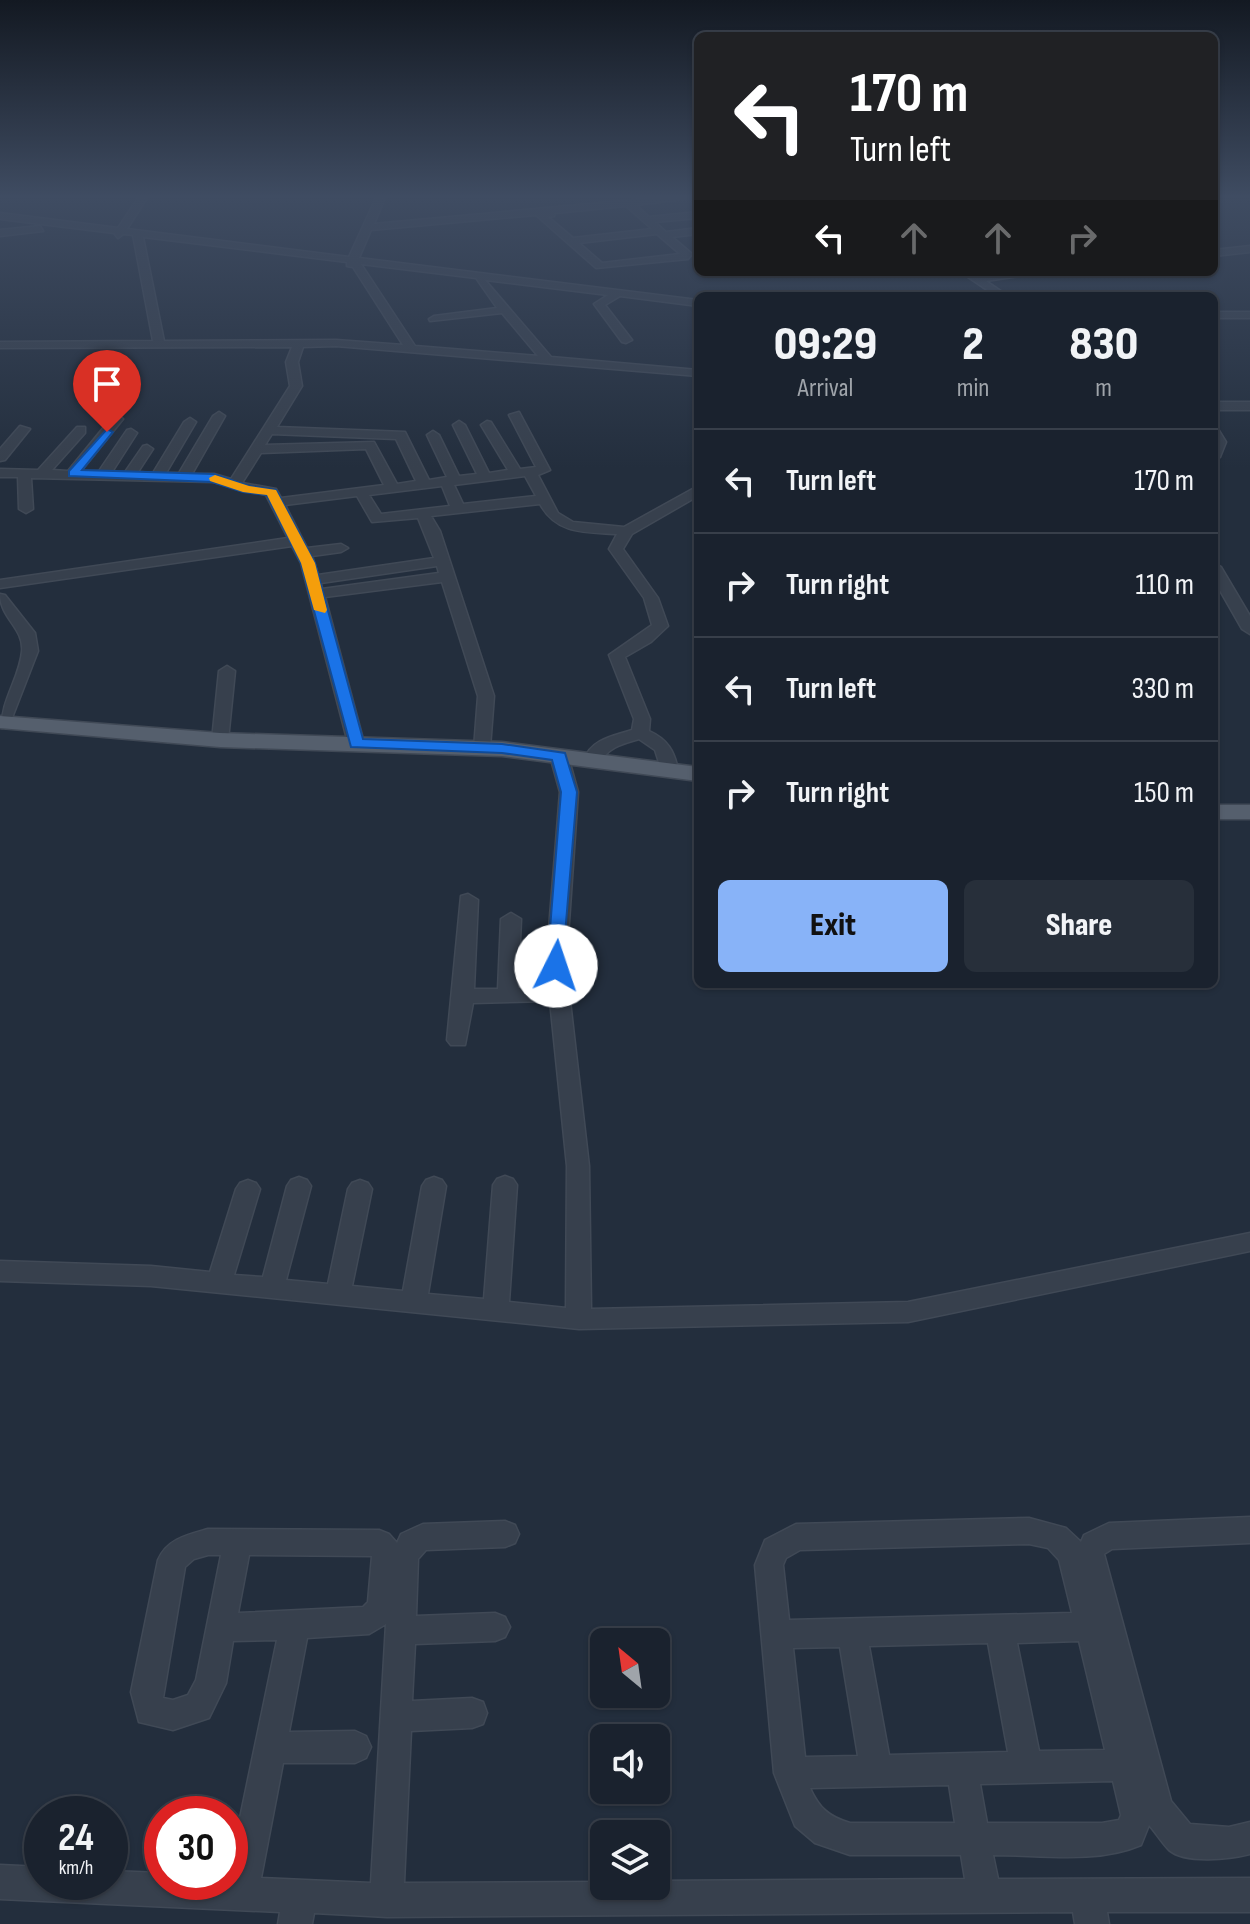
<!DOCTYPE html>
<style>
:root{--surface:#1a222e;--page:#272f3a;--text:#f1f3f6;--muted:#9fa4aa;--line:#383f4a;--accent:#88b3f8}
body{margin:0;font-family:"Sofia Sans Condensed",sans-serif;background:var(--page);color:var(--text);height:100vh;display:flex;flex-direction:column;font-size:30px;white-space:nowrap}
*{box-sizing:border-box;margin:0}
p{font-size:26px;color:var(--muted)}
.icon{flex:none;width:44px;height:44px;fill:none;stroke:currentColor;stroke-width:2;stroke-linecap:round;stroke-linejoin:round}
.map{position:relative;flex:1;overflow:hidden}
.sheet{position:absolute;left:694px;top:292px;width:524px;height:696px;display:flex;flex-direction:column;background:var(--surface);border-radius:12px;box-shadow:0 2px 6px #0004,0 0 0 2px var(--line)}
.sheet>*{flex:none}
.top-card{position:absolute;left:694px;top:32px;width:524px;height:244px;border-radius:12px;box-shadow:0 2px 6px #0004,0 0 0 2px var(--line);background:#202124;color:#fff;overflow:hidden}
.needle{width:52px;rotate:331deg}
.tools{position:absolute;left:590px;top:1628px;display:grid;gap:16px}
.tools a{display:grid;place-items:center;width:80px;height:80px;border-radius:12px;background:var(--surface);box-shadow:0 2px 6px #0004,0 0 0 2px var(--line);font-size:40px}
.speed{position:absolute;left:24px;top:1796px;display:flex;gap:16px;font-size:40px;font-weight:700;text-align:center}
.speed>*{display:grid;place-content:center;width:104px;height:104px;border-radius:50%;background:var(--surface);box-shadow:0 2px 6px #0004,0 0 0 2px var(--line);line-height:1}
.speed small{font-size:20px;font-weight:400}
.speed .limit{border:12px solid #d22;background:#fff;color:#111}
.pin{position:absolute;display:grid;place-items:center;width:68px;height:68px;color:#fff;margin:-82px -34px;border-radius:50% 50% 50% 0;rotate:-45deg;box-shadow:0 0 8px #0007}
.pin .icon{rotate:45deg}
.me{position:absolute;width:88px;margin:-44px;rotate:4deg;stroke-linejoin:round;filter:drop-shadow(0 0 6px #0008)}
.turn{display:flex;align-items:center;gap:28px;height:168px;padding:0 24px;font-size:36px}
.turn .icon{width:104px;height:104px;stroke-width:2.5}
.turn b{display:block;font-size:56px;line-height:68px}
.lanes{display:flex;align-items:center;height:76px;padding:0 24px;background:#0003;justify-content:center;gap:40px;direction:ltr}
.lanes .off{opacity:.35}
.eta{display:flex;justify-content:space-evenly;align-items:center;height:136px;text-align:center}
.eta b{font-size:48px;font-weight:800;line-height:56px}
.primary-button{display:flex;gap:16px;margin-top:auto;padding:16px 24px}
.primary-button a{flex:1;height:92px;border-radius:12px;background:var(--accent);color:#111;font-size:32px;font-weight:800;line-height:92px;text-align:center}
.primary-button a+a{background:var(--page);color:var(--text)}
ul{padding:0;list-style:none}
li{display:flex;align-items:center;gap:24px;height:104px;padding:0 24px;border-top:2px solid var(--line)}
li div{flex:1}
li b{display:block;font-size:30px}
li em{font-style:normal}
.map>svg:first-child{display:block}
</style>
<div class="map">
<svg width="1250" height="1924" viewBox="0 0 1250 1924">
<rect width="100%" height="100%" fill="#232e3d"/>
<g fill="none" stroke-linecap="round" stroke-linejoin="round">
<g stroke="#404956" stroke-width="3">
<g id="minor">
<path d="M138 198H147L127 229 349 257 376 198H385L374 224 655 198H691L636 205 649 217 698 212V218L655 222 666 232 698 228V234L672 237 692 254 688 259 596 268 536 215 371 230 359 258 698 300V306L620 296 605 305 632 340 626 343 622 342 594 304 608 295 485 280 551 357 698 370V376L336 346 303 347 298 362 302 386 277 427 405 432 429 480 447 477 427 435 433 431 439 435 459 476 477 474 453 425 459 421 465 425 489 473 508 470 481 425 487 421 491 422 520 469 536 467 509 415 519 412 550 470 538 475 558 513 573 522 624 527 698 486V496L632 534 623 549 658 598 668 626 651 642 625 657 650 719 649 731C667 739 675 751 678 771L675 775H663L655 750 639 739C622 744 608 747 599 764L593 765 584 760C591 739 614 736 632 730L634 719 609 655 652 625 644 598 609 549 617 534C586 532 557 535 540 504L431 516 440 531 494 696 490 748 482 753 474 748 478 696 442 582 325 597 364 743 356 748 348 743 301 563 292 546 0 588V580L288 538 266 495 213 482 31 478 33 509 26 513 19 509 18 477H0V469L38 470 77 427H85V433L52 470 68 471 113 416 117 415 123 419 81 471H99L127 430 131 429 137 433 112 472H125L143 446 147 445 153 449 138 472 153 473 184 422 190 418 196 422 166 473H179L213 416 219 412 225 416 192 474H214L231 479 290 386 286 362 292 347 0 348V342L153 341 133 235 123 234 118 238 114 233 0 219V213L118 228ZM626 206 652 229 573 238 548 217 554 216 555 213ZM657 234 680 254 602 263 579 243ZM143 237 347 262V266L353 267 403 345 336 340 164 341ZM361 264 476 278 497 308 434 316 429 319 430 321 502 313 538 356 415 346ZM272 434 396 439 416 481 397 484 374 442 265 445ZM366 449 384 485 281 498 276 489 242 483 261 453ZM525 476 536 496 463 504 454 485ZM442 486 450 506 381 514 369 495ZM357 496 372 522 418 518 434 558 318 575 312 556 341 552 348 548 341 544 307 548 285 505ZM437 566 439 573 322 589 321 583Z"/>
<polygon points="40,226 43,231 0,236 0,230"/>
<polygon points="1250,246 1250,252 1214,256 1214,250"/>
<polygon points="1013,272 1046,272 986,281 1008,296 996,296 968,277 973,274"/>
<rect x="1214" y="312" width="36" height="6"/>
<rect x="1214" y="402" width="36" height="8"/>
<polygon points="20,426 30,429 5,460 0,461 0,449"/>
<polygon points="1214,428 1218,429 1226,442 1220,457 1214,461"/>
<polygon points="1214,563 1221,567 1250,616 1250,634 1242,629 1214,580"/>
<path d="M0 594 5 595 35 633 38 651 10 723 2 728C0 702 20 677 22 651 24 628 0 618 0 594Z"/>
<polygon points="227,666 235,671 228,740 220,745 212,740 219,671"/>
<polygon points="559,751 568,756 578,792 566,966 589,1166 591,1309 908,1302 1250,1233 1250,1251 908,1322 579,1329 151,1286 0,1281 0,1261 151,1266 210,1272 236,1189 240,1183 248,1180 256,1183 260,1189 234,1275 263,1277 287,1186 291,1180 299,1177 307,1180 311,1186 286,1280 328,1284 348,1189 352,1183 360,1180 368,1183 372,1189 352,1286 403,1291 422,1186 426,1180 434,1177 442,1180 446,1186 428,1294 484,1299 493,1185 497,1179 505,1176 513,1179 517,1185 509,1302 566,1308 567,1166 550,1001 473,1003 465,1045 451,1045 447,1040 461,896 468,894 478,900 474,989 498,989 501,919 511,913 521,919 518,988 548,988 546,966 560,792 550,756"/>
<path d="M1250 1517V1543L1112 1549 1104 1554 1171 1801 1190 1824 1229 1827 1250 1822V1854C1231 1859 1185 1864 1169 1850 1162 1843 1156 1833 1149 1825L1141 1845C1097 1864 1041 1855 993 1855L998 1879 1250 1878V1912H1107L1109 1924H1075L1073 1912 387 1917 314 1913 312 1924H278L280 1912 0 1899V1865L42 1867V1882H110V1871L162 1873V1882H230V1866L277 1640 233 1641 226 1683 209 1718 173 1730 139 1722 131 1692 158 1560C167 1539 187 1535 208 1529L379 1530 389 1534 397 1543 401 1534 423 1524 505 1521 515 1525 519 1534 515 1543 505 1547 426 1550 418 1559 416 1616 495 1613 505 1617 510 1627 505 1637 495 1641 415 1644 412 1701 472 1698 483 1702 487 1713 483 1724 472 1728 411 1731 404 1883 604 1882V1886H656V1881L965 1879 961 1855H850L815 1843 795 1826 774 1773 755 1565 765 1540 796 1524 1029 1518 1066 1528 1081 1542 1084 1535 1109 1523ZM1029 1544 1048 1548 1059 1560 1072 1613 789 1620 783 1565 786 1558 800 1550ZM208 1555H221L196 1680 188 1695 173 1700 163 1698 185 1567 194 1559ZM249 1555 372 1556 368 1602 363 1607 238 1613ZM386 1624 371 1883 261 1878 283 1763H355L366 1758 371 1747 366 1736 355 1731 289 1732 307 1638 369 1634ZM1079 1641 1105 1750 1039 1751 1017 1643ZM988 1643 1008 1752 889 1755 869 1646ZM840 1647 858 1756 805 1757 793 1648ZM1113 1781 1121 1815 1119 1820 1102 1823H987L980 1784ZM949 1785 955 1823H850C829 1817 819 1808 810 1788Z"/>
</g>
</g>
<g stroke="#404956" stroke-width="3">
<g id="major">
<polygon points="0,716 220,733 502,742 698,767 698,781 502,756 220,747 0,728"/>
<rect x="1214" y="805" width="36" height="14"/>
</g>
</g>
<use href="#minor" fill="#37404d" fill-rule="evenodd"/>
<use href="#major" fill="#555f6d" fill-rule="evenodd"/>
</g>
<linearGradient id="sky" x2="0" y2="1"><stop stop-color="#131922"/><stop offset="0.42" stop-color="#3f4c62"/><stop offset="1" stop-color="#3f4c62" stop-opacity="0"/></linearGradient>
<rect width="1250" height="468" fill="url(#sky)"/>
<polygon fill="#1a73e8" stroke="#114b97" stroke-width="2" points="107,429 113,432 82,470 214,474 249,486 276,490 315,563 363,739 502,744 565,753 577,792 562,970 556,972 547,966 561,792 552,760 502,753 351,747 301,563 267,495 243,492 212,482 69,476 69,471"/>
<polygon fill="#f59e0b" points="215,475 249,486 276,490 315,563 327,610 325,613 314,610 301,563 267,495 243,492 210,481 209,478"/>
</svg>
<div class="tools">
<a><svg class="needle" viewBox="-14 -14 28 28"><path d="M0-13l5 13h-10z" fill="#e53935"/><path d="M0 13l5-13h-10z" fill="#9fa4aa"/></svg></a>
<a><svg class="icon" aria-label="sound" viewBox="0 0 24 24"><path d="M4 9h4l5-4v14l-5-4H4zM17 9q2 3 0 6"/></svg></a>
<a><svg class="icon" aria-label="layers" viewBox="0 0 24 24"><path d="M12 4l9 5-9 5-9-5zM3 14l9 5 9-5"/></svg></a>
</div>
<div class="speed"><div>24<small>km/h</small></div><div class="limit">30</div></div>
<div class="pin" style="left:107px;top:432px;background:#d93025"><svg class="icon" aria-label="arrive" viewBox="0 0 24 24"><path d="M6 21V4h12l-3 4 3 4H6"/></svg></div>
<svg class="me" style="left:556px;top:966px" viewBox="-20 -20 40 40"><circle r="19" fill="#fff"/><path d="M0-13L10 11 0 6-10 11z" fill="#1a73e8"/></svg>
<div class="top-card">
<div class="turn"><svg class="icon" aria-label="left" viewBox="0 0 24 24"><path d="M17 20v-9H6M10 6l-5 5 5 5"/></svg><div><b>170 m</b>Turn left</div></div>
<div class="lanes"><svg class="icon" aria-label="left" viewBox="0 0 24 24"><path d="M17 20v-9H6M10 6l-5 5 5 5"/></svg><svg class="icon off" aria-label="ahead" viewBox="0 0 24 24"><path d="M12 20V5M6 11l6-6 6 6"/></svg><svg class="icon off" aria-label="ahead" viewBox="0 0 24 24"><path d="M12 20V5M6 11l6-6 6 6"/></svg><svg class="icon off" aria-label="right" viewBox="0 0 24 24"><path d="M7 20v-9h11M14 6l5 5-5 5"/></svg></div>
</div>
<section class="sheet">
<div class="eta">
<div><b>09:29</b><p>Arrival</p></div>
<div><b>2</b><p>min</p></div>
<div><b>830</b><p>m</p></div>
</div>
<ul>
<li><svg class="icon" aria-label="left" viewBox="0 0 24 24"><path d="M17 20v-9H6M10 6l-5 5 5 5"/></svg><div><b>Turn left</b></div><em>170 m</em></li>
<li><svg class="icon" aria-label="right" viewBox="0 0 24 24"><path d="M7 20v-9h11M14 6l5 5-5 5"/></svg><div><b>Turn right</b></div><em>110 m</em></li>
<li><svg class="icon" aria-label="left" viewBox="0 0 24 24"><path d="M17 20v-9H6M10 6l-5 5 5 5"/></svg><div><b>Turn left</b></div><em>330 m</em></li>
<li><svg class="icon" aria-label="right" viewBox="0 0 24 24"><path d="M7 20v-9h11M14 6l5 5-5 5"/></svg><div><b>Turn right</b></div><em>150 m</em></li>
</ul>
<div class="primary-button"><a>Exit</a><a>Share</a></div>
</section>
</div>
